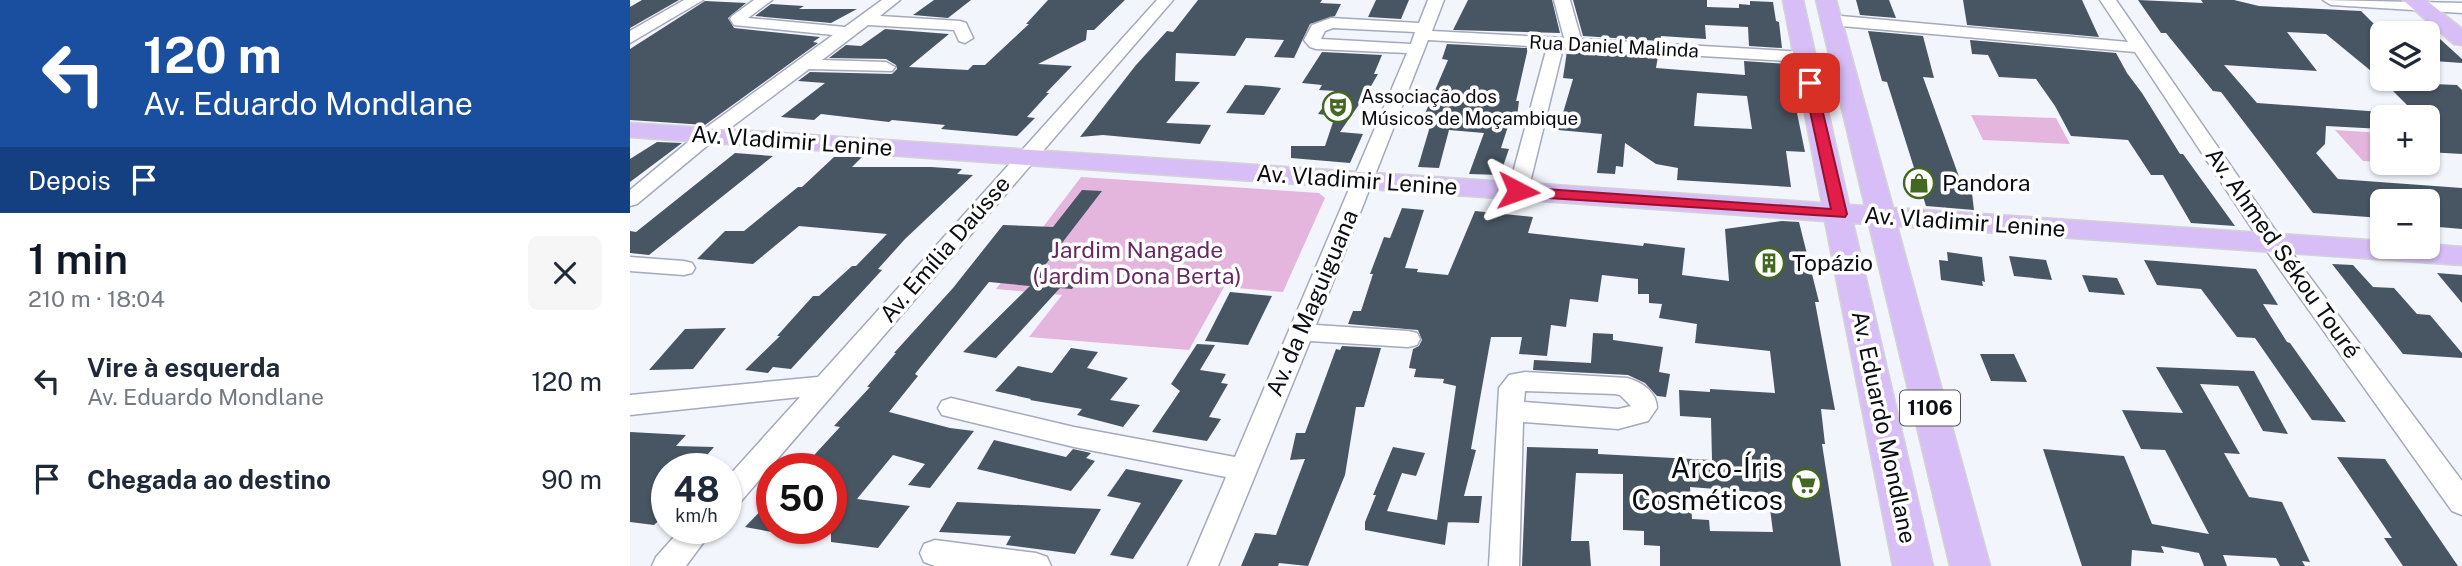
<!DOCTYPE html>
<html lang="pt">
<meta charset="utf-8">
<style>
:root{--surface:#fff;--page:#f6f6f7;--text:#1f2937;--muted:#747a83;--accent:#111827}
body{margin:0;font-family:"Public Sans",sans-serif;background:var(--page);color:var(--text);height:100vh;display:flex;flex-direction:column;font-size:26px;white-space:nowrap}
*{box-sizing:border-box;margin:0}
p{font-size:23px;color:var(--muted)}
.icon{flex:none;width:38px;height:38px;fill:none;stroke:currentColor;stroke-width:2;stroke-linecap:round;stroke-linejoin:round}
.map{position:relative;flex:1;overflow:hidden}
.sheet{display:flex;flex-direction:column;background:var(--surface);width:630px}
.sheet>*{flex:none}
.guide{background:#1a4fa0;color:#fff;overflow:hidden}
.controls{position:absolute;left:1740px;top:21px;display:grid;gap:14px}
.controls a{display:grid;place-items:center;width:70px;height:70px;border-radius:10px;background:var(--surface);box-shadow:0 2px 5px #0004;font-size:35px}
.speed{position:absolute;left:21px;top:453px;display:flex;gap:14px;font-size:35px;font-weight:700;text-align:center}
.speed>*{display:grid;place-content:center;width:91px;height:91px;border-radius:50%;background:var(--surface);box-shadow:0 2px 5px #0004;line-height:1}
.speed small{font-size:18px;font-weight:400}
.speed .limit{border:10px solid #d22;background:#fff;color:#111}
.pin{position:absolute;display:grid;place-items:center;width:60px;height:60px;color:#fff;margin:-30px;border-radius:14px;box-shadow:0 4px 10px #0006}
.me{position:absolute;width:77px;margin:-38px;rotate:94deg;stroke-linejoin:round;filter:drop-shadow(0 0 5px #0008)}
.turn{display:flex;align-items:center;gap:24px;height:147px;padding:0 28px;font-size:32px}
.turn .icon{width:91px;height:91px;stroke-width:2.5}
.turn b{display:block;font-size:49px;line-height:60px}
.then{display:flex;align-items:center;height:66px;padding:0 28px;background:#0003;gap:14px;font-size:26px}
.round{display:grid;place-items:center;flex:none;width:74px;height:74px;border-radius:10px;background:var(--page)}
.head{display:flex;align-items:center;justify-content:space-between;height:119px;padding:0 28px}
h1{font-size:42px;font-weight:600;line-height:52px;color:var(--accent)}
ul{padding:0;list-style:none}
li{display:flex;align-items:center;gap:21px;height:98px;padding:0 28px}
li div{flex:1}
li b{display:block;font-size:26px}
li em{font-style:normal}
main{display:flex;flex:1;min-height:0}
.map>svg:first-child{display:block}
</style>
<main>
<section class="sheet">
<div class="guide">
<div class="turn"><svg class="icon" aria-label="left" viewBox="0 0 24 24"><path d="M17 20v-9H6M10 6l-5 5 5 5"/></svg><div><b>120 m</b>Av. Eduardo Mondlane</div></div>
<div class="then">Depois<svg class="icon" aria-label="arrive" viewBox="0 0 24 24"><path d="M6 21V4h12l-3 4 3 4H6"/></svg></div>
</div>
<div class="head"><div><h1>1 min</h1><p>210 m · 18:04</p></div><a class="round"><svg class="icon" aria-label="close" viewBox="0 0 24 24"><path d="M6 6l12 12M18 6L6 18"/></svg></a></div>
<ul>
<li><svg class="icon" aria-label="left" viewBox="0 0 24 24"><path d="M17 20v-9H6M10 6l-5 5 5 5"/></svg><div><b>Vire à esquerda</b><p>Av. Eduardo Mondlane</p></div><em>120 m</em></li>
<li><svg class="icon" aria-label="arrive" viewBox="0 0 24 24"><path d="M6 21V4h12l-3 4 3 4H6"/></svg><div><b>Chegada ao destino</b></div><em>90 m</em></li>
</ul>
</section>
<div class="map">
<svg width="1832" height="566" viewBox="0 0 1832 566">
<rect width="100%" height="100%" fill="#f3f5fd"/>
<g fill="#e4b6de">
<polygon points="1341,115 1426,118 1440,144 1353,140"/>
<polygon points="1705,130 1752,133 1752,162 1733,161"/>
<polygon points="451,177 689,193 695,198 653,292 594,287 559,350 399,337 432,295 366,289"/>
</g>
<g fill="#485663" fill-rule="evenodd">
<polygon points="12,0 49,0 0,28 0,7"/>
<polygon points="304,0 341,0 318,18 283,15"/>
<polygon points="418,0 495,0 464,30 457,30 456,40 408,64 442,66 416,93 419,93 397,117 405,118 387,136 311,129 315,125 262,120 259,122 191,114 184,120 151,117 195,83 168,81 180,72 262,74 267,69 266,65 256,59 199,58 216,45 231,46 255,29 319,34 279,67 338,70 343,65 355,65 399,24 396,24"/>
<polygon points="568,0 692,0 690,3 711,4 705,16 680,24 664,58 644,57 654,40 616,38 605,56 546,53 545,81 570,82 536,123 581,125 570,144 473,135 450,137 506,65 537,31 543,32"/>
<polygon points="746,0 779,0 771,19 738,17"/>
<polygon points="838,0 922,0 930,33 823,30"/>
<polygon points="943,0 1077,0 1077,7 1109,8 1109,4 1120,5 1120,1 1143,2 1146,21 1149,22 1152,48 1119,46 1118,27 1075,25 1076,39 1031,36 1030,41 953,36"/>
<polygon points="1226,0 1259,0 1266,18 1230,15"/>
<polygon points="1333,0 1452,0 1469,37 1337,25"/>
<polygon points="1508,0 1573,3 1571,0 1604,0 1629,6 1731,11 1749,29 1740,29 1752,41 1752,80 1696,34 1657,32 1687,71 1594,65 1627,103 1752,112 1752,129 1696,126 1695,144 1686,153 1708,179 1832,188 1832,229 1797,226 1797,201 1752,201 1752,218 1683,213 1591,92 1583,91 1536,33 1531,33"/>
<polygon points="75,1 116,3 98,18 104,28 190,37 183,42 188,43 75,125 0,120 0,49"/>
<polygon points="141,4 174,6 169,9 227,9 201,23 125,16"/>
<polygon points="1238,31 1293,36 1304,78 1293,77 1332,185 1341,185 1344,210 1296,206 1257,82 1252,81"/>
<polygon points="1797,38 1810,39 1832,59 1832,63 1804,61 1797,54"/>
<polygon points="1340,40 1486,53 1497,73 1512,93 1550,154 1553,154 1605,226 1561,223 1533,175 1521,175 1498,140 1441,136 1425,106 1406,79 1369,77 1358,55 1342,54"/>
<polygon points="817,44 898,48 886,101 889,101 887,117 881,117 871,148 879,149 870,175 839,174 854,133 819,130 809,168 788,167 801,123 791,123 818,60 812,59"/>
<path d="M937 51 1028 56 1026 68 1115 75 1114 61 1157 64 1175 152 1156 151 1161 187 1047 180 1048 168 1026 164 995 143 993 167 986 166 985 174 967 173 972 134 928 130 943 79 933 78ZM1067 93 1117 96 1122 129 1064 126Z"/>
<polygon points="692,52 752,55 744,74 748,74 737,93 710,132 733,134 720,163 661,158 661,146 695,146 705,116 688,114 705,91 689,90 692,85 672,83"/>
<polygon points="1754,82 1827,85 1832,90 1832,154 1797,152 1797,112 1784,112"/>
<polygon points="615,85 632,86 651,88 634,115 596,113"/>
<polygon points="27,142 52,143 0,182 0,159"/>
<polygon points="105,153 143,156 19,255 0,253 0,231 6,232"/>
<polygon points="204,157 232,157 222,167 301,167 332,169 327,174 343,175 275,239 248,269 252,270 161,369 143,367 138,373 115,370 150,336 147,336 183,296 189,296 222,266 226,266 257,234 169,226 123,264 67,259 95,231 114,231 168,187 172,187"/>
<polygon points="452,190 472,191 412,269 454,272 442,289 430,288 366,358 333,352 400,286 359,282 285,374 288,376 259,412 320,428 344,431 300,488 278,485 295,464 263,455 227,499 280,506 248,548 201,542 201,469 174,466 210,427 204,426 240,387 237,387 266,353 264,353 323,288 373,225 423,227"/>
<path d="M772 208 794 210 775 268 788 269 787 272 818 275 845 211 903 217 898 233 1013 246 1014 243 1055 248 1052 275 1099 281 1095 229 1152 221 1169 222 1189 302H1185L1205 410 1191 409 1195 444H1192L1211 566H1030V546L1014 545V531L993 530V474L946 473 941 541H959L961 566H892L897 447 968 449V454L1082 460 1081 418 1050 416 1049 390 1080 392V389L1145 393 1140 351 1065 343 1067 324 1029 318 1032 304 1019 303V294H1008V279L972 275 968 302 940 299 936 327 921 325 917 356 889 354 892 337H861L841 449 846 450 834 496H852L849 523 815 522H818L815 545 735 530V522L746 495H743L763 447 795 453 786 476 772 473 757 511 807 520 826 386 813 383 814 379 784 377 786 369 779 368 783 349 789 346 792 340 788 330 718 324 723 311H731L743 274H740L754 237 760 238ZM1060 487 1138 493 1143 532 1080 531 1079 520 1062 519Z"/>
<polygon points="1317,252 1352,257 1355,282 1352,281 1353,286 1311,280 1309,260 1318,261"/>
<polygon points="1379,256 1416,260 1422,280 1384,276"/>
<polygon points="1514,260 1626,269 1648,305 1633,304 1657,342 1660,343 1716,422 1682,420 1625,338 1607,337 1571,289 1527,285"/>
<polygon points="1702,264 1723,265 1743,287 1764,288 1787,314 1800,315 1832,353 1832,358 1773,354"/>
<polygon points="1807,273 1832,275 1832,303"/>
<polygon points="1452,275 1487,278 1495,295 1459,292"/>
<polygon points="600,292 642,296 618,345 575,341"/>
<polygon points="96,328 63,369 19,370 55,329"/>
<polygon points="963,333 983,334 983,340 1033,347 1029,372 1040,374 1036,397 1027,396 1015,383 998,375 903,370 904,360 961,363"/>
<polygon points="567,344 585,345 570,370 596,374 591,383 598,384 579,417 591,419 577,441 522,432 550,391 541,384"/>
<polygon points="712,346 751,348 734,407 726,407 715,475 678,566 649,563 648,566 611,566 625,533 646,535 675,459 660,460 666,433 675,433 706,349 710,350"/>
<polygon points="441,348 468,352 457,368 498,378 480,400 510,405 493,427 447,415 452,409 400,400 401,399 365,391 388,366 422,373"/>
<polygon points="1350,354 1384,354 1397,382 1361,381"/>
<polygon points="1526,367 1624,371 1658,434 1633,431 1608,386 1570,384 1610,454 1594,453 1619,497 1652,502 1680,562 1672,561 1675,566 1650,566 1646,558 1593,555 1597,566 1574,566 1569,553 1531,546 1534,553 1502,550 1501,566 1452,566 1413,449 1494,456 1522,524 1579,534 1535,450 1511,449 1492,410 1553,413"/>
<polygon points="0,432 56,435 46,446 84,447 65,469 37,469 37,513 24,525 0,522"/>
<polygon points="364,440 436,457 443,449 461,453 456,458 465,461 441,491 347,469"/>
<polygon points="1707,457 1755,459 1828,566 1773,566 1754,538 1762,538"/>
<polygon points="496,469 553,480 503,559 480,555 511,503 477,496"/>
<polygon points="142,499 142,532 115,527"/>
<polygon points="327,502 471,509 445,554 376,545 381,536 309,532"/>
</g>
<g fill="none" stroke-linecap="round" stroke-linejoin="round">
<g stroke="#a4a9bb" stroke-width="3">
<g id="minor">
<polygon points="54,0 73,0 0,43 0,31"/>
<polygon points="124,0 142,0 118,18 215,27 252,0 270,0 250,16 330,21 336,23 343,38 335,43 329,41 324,30 238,25 192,60 256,62 265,67 262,71 179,69 84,140 7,204 0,206 0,190 70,132 203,35 104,25 100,19 102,16"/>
<polygon points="527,0 543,0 106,507 96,511 96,479 170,397 0,415 0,395 188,377"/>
<path d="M798 0H814L802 31 934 38 924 0H940L951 39 1174 52 1182 57 1174 62 933 48 898 191 895 195H881L878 191 917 47 798 40 686 325 778 331 787 333 790 339 787 345 778 347 680 341 588 566H558L596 477 444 447 312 415 308 408 312 401 321 398 444 427 605 457 777 53 686 49 680 47 674 40 682 25 701 18 789 23ZM703 28 785 32 781 44 691 39 695 31Z"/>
<polygon points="1470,0 1486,0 1650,237 1832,481 1832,515 1822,511 1634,247 1505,52 1200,25 1192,20 1200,15 1498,42"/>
<polygon points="1693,0 1832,3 1832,13 1701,5"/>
<polygon points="0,257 54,261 62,263 65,268 62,273 54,275 0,271"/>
<path d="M895 372 997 378C1012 382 1027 392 1027 408L1018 421 988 429 893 422 889 566H859L869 388 879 375ZM895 391 985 394 990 395 1001 406 988 409 894 402Z"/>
<polygon points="52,528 84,528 56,566 22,566 26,557"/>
<polygon points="305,540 406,553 417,557 421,566 305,566 294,562 290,553 294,544"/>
</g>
</g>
<g stroke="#d3d3d5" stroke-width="3">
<g id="major">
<polygon points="1153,0 1173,0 1219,205 1235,206 1186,0 1206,0 1263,208 1752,241 1752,247 1797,247 1797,244 1832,247 1832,265 1267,226 1360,566 1320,566 1239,224 1223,223 1303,566 1263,566 1195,221 0,137 0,123 1192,203"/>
<polygon points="1773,0 1796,0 1832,29 1832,45 1824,44"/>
</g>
</g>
<use href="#minor" fill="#fff" fill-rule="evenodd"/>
<use href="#major" fill="#d7bef7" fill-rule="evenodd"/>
</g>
<polygon fill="#e11d48" stroke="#92132f" stroke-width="2" points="1180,79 1186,83 1217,214 1215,217 888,196 881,191 888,187 1201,209 1174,83"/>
<defs>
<g id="theatre-ring" transform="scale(1.575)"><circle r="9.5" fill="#fff" stroke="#436821" stroke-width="1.5"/><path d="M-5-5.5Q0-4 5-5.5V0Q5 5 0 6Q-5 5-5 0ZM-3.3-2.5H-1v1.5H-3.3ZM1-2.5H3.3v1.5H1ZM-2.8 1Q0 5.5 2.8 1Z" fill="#436821"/></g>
<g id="shop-ring" transform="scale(1.575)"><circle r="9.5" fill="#fff" stroke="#436821" stroke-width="1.5"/><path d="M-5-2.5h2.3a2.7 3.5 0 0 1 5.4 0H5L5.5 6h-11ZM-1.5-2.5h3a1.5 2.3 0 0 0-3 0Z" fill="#436821"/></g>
<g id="building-ring" transform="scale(1.575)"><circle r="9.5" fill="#fff" stroke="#436821" stroke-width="1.5"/><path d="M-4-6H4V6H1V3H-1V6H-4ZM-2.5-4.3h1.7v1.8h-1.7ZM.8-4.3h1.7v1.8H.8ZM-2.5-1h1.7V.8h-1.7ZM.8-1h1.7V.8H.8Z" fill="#436821"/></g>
<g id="supermarket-ring" transform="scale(1.575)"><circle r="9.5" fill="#fff" stroke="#436821" stroke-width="1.5"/><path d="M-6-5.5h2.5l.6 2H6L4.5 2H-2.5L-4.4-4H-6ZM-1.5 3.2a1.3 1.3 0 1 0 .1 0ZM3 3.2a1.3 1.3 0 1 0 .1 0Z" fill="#436821"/></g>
</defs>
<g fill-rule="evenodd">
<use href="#theatre-ring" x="708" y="107"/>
<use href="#shop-ring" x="1289" y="183"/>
<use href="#building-ring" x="1139" y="263"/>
<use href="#supermarket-ring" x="1176" y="484"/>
</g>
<g text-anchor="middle" stroke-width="7" stroke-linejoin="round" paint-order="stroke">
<g font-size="19" fill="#0c0d14" stroke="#fff">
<text transform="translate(984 46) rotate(3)" y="7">Rua Daniel Malinda</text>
</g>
<g font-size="19" fill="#0c0d14" stroke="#fff" text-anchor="start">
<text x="731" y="103">Associação dos<tspan x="731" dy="22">Músicos de Moçambique</tspan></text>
</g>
<rect fill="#fff" stroke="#55565a" stroke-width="2" x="1270" y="390.5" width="60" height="35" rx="5"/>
<g font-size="21" font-weight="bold" fill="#0c0d14">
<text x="1300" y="415">1106</text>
</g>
<g font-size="23" fill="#0c0d14" stroke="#fff">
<text transform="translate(162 141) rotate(4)" y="8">Av. Vladimir Lenine</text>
<text transform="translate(727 180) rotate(4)" y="8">Av. Vladimir Lenine</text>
<text transform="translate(1335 222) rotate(4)" y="8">Av. Vladimir Lenine</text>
<text transform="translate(315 249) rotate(-49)" y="8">Av. Emília Daússe</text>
<text transform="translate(1653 253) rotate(55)" y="8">Av. Ahmed Sékou Touré</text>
<text transform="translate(682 303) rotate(-67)" y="8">Av. da Maguiguana</text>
<text transform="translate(1254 427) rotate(78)" y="8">Av. Eduardo Mondlane</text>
</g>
<g font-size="23" fill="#0c0d14" stroke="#fff" text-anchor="start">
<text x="1312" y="191">Pandora</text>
<text x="1162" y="271">Topázio</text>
</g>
<g font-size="23" fill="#682863" stroke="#fff">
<text x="507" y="258">Jardim Nangade<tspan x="507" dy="26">(Jardim Dona Berta)</tspan></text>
</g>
<g font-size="28" fill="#0c0d14" stroke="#fff" text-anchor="end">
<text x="1153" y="478">Arco-Íris<tspan x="1153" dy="32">Cosméticos</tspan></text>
</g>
</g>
</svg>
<div class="controls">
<a><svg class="icon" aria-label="layers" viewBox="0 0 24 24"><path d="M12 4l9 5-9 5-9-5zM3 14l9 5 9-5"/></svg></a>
<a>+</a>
<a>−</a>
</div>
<div class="speed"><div>48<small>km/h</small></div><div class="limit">50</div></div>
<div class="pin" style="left:1180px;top:83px;background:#d93025"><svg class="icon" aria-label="arrive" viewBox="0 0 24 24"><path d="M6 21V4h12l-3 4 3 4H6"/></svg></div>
<svg class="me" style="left:888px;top:191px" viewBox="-20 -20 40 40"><path d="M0-17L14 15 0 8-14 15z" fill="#e11d48" stroke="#fff" stroke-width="4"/></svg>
</div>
</main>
